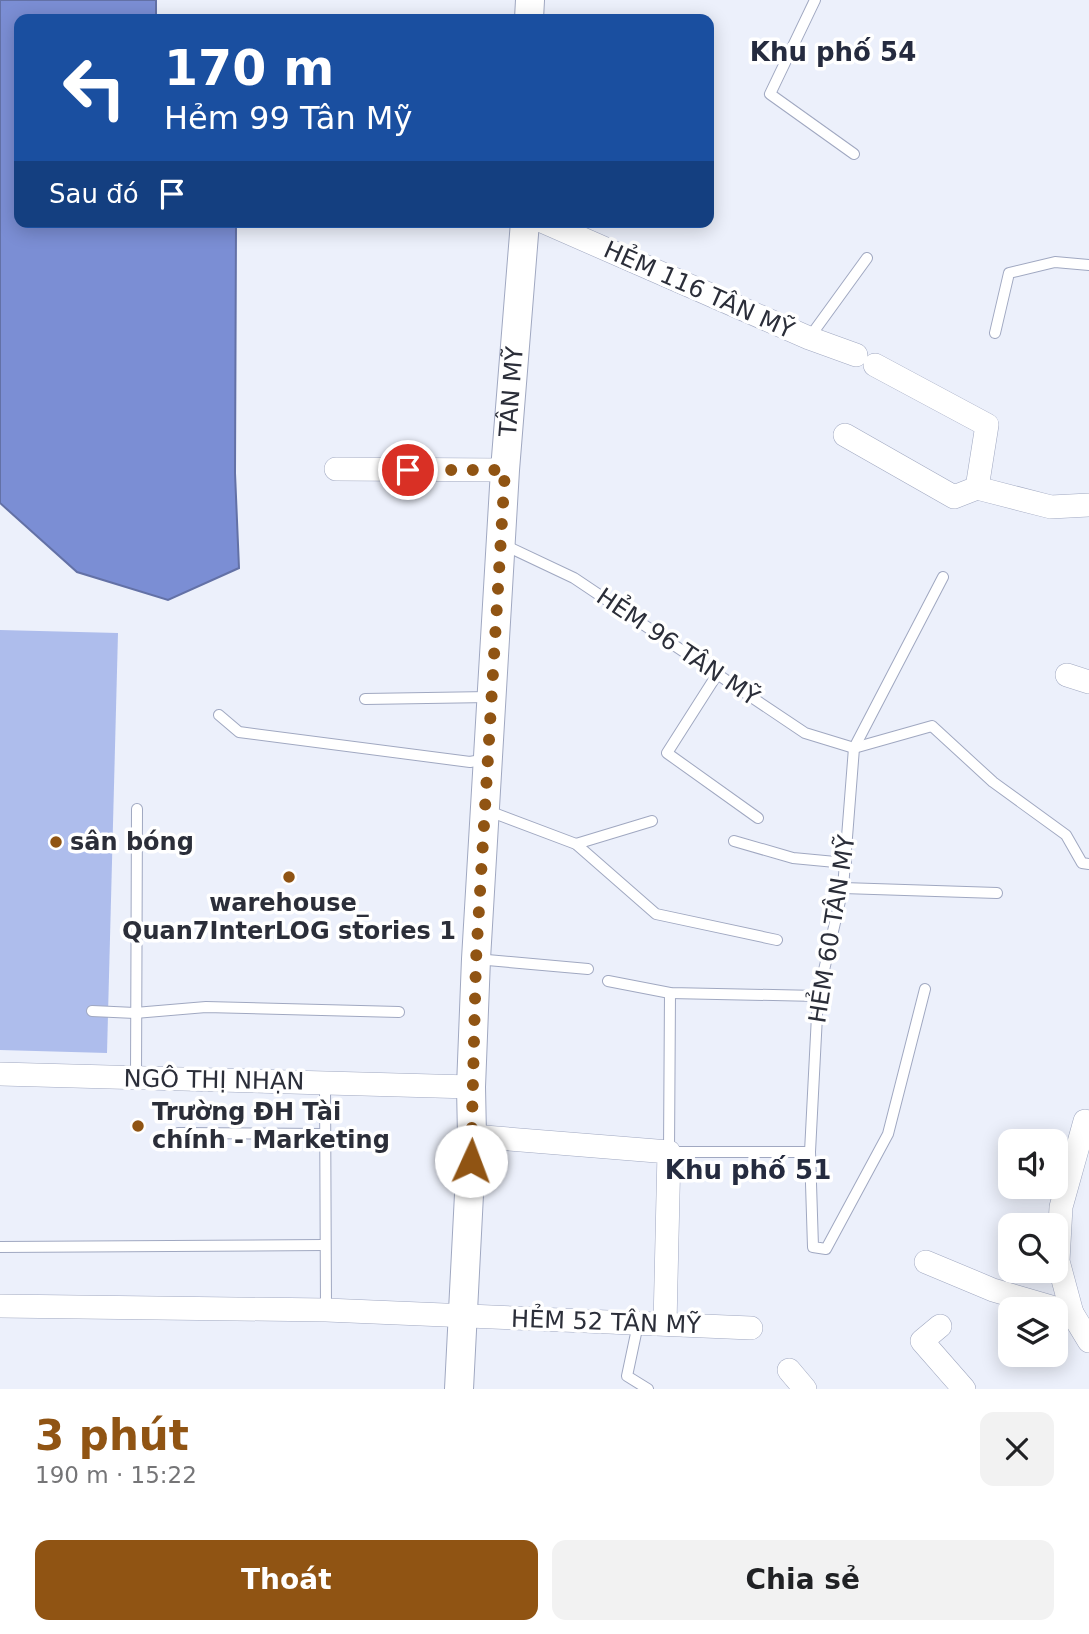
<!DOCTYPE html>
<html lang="vi">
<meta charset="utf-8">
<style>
:root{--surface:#fff;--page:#f2f2f2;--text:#202124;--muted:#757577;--accent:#905413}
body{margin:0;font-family:"DejaVu Sans",sans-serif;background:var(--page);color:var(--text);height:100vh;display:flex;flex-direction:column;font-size:26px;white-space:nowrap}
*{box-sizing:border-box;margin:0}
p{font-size:23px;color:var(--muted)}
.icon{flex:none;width:38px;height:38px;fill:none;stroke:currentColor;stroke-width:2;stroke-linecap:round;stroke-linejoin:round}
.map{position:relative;height:1389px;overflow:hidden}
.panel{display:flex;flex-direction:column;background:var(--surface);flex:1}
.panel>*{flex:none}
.guide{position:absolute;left:14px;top:14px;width:700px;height:214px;border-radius:14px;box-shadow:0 4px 18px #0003;background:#1a4fa0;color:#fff;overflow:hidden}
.controls{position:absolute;left:998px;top:1129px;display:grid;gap:14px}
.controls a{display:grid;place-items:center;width:70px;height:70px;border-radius:14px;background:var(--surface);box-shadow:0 4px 18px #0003;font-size:35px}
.pin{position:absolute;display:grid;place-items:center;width:60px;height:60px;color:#fff;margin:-30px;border:4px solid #fff;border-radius:50%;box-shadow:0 2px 7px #0007}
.me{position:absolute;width:77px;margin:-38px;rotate:2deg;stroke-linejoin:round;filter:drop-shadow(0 0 5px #0008)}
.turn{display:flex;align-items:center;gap:24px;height:147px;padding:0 35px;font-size:32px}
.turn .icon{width:91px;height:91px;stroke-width:2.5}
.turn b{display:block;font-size:49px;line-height:60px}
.then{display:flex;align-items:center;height:66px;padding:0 35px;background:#0003;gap:14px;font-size:26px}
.round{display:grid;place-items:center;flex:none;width:74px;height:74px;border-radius:14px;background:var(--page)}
.headline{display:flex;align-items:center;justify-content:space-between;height:119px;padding:0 35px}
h1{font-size:42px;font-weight:800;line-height:52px;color:var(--accent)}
.primary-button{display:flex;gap:14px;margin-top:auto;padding:14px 35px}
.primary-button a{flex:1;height:80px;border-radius:14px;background:var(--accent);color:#fff;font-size:28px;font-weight:800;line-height:80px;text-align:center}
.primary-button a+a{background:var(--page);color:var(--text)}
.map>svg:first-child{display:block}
</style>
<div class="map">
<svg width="1089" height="1389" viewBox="0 0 1089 1389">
<rect width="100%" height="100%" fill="#ecf0fb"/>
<polygon fill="#aebdec" points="0,630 118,633 107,1053 0,1050"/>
<polygon fill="#7b8ed4" stroke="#6371a6" stroke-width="2" points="0,0 156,0 156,19 19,19 19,222 236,222 235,473 239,568 168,600 77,572 0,503"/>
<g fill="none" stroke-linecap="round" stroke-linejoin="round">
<g stroke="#a0a8c1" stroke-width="12">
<g id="service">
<polyline points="815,0 770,94 854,154"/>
<polyline points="995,333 1009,273 1055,262 1089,265"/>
<polyline points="809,338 867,258"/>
<polyline points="502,544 574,578 805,733 854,748"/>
<polyline points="718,673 667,753 758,818"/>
<polyline points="365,699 489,697"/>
<polyline points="219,715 239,732 470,762 486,759"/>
<polyline points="854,748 932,726 993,782 1066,835 1082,863 1089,864"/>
<polyline points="486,810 576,844 656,914 777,940"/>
<polyline points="734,841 793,858 846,863"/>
<polyline points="576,844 652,821"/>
<polyline points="843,888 997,893"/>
<polyline points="476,959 588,969"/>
<polyline points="608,981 670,993 818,996"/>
<polyline points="925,989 888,1134 826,1249 813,1247 810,1152 818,996 843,888 854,748 943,577"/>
<polyline points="670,993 669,1152 810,1152"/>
<polyline points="92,1011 135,1013 206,1007 399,1012"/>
<polyline points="136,1078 137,809"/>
<polyline points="325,1082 326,1310"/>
<polyline points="178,1133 324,1134"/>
<polyline points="0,1247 324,1245"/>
<polyline points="638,1324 627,1376 648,1389"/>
</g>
</g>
<g stroke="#a0a8c1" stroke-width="24">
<g id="minor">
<polyline points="544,222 809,338 856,355"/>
<polyline points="875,365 987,425 977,488 1051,507 1089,505"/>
<polyline points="845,435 954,497 977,488"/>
<polyline points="336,469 505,470"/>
<polyline points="1067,675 1089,682"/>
<polyline points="0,1074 471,1087"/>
<polyline points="472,1136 669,1152 665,1324"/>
<polyline points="926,1262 993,1290 1072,1313 1089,1341"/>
<polyline points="0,1306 326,1310 751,1328"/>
<polyline points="1072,1313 1058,1261 1061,1207 1085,1121"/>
<polyline points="940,1326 922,1341 964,1389"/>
<polyline points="789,1370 805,1389"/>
</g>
</g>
<g stroke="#a0a8c1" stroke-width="30">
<g id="tertiary">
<polyline points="529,19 530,0"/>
<path id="s1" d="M459 1389 472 1136 471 1087 476 959 505 470 525 222"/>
</g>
</g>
<use href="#service" stroke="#fff" stroke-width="10"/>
<use href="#minor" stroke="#fff" stroke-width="23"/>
<use href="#tertiary" stroke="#fff" stroke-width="28"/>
</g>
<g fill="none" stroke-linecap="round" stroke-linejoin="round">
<polyline stroke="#905413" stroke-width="12" stroke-dasharray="0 21.6" points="408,470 505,470 476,960 471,1161"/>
</g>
<g fill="#905413" stroke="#fff" stroke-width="2.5">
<circle cx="56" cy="842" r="7"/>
<circle cx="289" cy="877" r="7"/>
<circle cx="138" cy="1126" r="7"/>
</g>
<g text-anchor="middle" stroke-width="7" stroke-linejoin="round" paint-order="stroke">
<g font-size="24" fill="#2b2e39" stroke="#fff">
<text transform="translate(699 290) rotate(24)" y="8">HẺM 116 TÂN MỸ</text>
<text dy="8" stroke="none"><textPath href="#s1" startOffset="999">TÂN MỸ</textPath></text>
<text transform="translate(678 647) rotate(34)" y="8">HẺM 96 TÂN MỸ</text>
<text transform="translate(832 929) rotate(-81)" y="8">HẺM 60 TÂN MỸ</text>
<text transform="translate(214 1080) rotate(1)" y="8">NGÔ THỊ NHẠN</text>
<text transform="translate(606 1322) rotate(2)" y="8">HẺM 52 TÂN MỸ</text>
</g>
<g font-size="24" font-weight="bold" fill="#2b2e39" stroke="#fff" text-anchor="start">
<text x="70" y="850">sân bóng</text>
<text x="289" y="911" text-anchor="middle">warehouse_<tspan x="289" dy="28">Quan7InterLOG stories 1</tspan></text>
<text x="152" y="1120">Trường ĐH Tài<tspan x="152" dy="28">chính - Marketing</tspan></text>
</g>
<g font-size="26" font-weight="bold" fill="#252b3f" stroke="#fff">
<text x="833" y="61">Khu phố 54</text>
<text x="748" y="1179">Khu phố 51</text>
</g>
</g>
</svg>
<div class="controls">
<a><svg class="icon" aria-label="sound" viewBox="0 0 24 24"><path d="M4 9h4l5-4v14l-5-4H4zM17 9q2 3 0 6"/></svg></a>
<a><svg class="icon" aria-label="search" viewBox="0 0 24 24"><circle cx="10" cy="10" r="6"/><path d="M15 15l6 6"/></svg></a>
<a><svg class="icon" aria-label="layers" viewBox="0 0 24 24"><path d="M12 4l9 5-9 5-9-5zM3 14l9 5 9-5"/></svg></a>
</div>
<div class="pin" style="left:408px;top:470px;background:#d93025"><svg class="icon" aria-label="arrive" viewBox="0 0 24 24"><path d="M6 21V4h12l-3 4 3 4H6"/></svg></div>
<svg class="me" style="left:471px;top:1161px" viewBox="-20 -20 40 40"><circle r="19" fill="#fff"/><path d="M0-13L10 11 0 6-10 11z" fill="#905413"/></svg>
<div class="guide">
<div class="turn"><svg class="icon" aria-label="left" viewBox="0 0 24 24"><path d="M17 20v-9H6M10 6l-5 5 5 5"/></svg><div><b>170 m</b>Hẻm 99 Tân Mỹ</div></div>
<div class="then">Sau đó<svg class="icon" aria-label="arrive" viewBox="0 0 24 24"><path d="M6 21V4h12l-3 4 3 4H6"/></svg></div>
</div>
</div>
<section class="panel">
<div class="headline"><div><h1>3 phút</h1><p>190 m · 15:22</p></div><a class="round"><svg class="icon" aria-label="close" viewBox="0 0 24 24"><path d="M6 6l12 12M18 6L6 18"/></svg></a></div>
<div class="primary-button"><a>Thoát</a><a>Chia sẻ</a></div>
</section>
